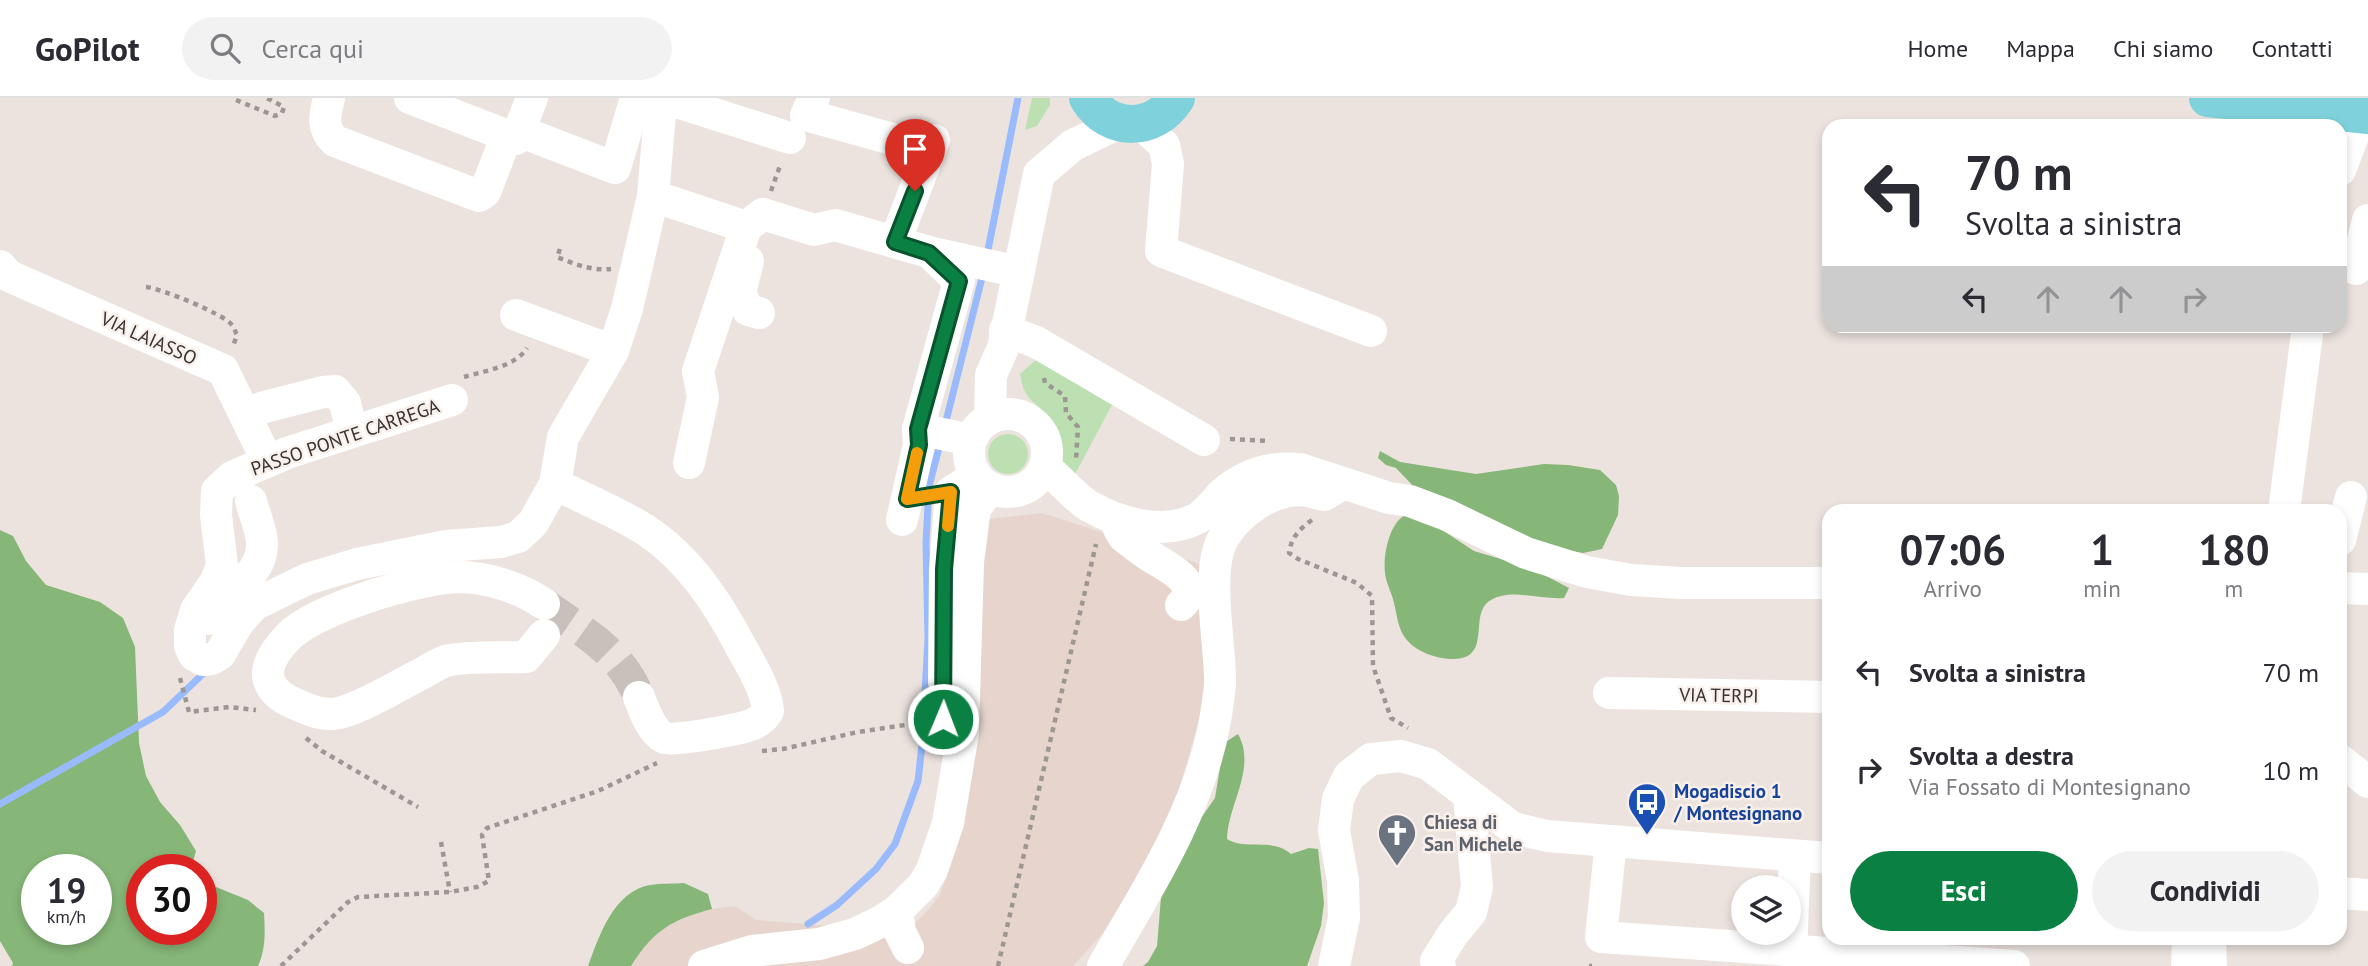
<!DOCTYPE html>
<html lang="it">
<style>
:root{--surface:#fff;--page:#f2f2f3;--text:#2b2b33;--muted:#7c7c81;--line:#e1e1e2;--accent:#0b8043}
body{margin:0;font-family:"PT Sans",sans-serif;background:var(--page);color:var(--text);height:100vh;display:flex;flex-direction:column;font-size:26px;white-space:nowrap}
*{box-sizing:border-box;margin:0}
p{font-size:23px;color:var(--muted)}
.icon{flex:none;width:38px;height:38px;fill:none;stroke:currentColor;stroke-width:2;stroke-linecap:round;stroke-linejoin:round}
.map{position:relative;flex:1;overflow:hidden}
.sheet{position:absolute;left:1822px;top:406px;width:525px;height:441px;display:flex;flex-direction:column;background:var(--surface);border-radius:21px;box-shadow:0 4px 10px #0003}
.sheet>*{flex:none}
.guide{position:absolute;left:1822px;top:21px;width:525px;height:214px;border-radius:21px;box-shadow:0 4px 10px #0003;background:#fff;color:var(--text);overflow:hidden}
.tools{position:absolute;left:1731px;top:777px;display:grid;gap:14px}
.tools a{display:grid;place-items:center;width:70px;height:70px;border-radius:50%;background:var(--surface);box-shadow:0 4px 10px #0003;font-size:35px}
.speed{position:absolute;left:21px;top:756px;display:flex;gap:14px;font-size:35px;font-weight:700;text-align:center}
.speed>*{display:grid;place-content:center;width:91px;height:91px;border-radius:50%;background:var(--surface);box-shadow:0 4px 10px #0003;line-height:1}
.speed small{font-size:18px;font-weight:400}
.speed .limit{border:10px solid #d22;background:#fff;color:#111}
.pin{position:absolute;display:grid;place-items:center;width:60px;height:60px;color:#fff;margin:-72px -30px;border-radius:50% 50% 50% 0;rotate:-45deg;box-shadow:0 0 7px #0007}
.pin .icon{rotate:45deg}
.me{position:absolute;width:77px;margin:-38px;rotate:1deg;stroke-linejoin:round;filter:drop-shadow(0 0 5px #0008)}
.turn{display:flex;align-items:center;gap:24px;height:147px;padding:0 28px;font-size:32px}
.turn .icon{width:91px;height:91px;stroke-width:2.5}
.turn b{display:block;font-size:49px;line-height:60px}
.lanes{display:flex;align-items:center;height:66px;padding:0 28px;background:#0003;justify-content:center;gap:35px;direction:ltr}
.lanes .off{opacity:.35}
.eta{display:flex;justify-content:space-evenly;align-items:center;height:119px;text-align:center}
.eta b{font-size:42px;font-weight:600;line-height:49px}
.button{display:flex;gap:14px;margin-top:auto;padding:14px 28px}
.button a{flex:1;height:80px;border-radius:42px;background:var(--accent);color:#fff;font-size:28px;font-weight:600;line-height:80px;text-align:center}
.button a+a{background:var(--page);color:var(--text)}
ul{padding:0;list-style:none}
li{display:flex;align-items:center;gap:21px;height:98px;padding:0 28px}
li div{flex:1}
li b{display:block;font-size:26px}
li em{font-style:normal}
header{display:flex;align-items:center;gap:42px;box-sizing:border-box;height:98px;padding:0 35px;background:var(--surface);border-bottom:2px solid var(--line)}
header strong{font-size:33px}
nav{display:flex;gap:38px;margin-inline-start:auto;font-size:24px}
.search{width:490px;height:63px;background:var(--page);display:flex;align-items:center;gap:18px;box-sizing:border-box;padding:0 24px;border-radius:38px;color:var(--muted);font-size:26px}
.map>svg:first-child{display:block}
</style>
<header>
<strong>GoPilot</strong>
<div class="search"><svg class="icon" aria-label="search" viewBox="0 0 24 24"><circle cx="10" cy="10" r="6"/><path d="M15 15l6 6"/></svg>Cerca qui</div>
<nav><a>Home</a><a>Mappa</a><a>Chi siamo</a><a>Contatti</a></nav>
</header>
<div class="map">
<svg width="2368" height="868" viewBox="0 0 2368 868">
<rect width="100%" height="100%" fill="#ece3de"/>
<polygon fill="#e7d5cd" points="1042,415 1203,467 1209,572 1200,618 1169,727 1102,836 1073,868 631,868 645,845 663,830 691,817 712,811 735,808 757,822 818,827 866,827 914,826 929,811 939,798 948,775 973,644 981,433 989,421"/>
<g fill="#bce0b2">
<polygon points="1032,0 1050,0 1050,7 1037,28 1025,32"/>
<path d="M1037 261 1113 305 1073 380 1059 369C1059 352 1057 336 1048 321 1034 299 1025 306 1020 276Z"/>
<circle cx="1008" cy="356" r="20"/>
</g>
<g fill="#86b678" fill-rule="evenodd">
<polygon points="1380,353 1400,364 1476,376 1544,366 1568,367 1600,372 1616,387 1619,398 1618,417 1602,451 1583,455 1533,446 1416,391 1396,370 1386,367 1378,360"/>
<path d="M1405 417 1433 426 1474 453 1531 470 1569 490 1564 500C1541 502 1511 490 1491 502 1467 515 1494 561 1453 561 1437 561 1416 554 1406 541 1398 531 1397 517 1394 505 1392 495 1386 485 1385 475 1383 457 1389 426 1405 417Z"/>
<path d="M0 432 13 438 26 463 46 487 100 504 123 520 135 549 139 645 146 678 160 704 180 727 196 753 192 767 196 772H142V831H201V778L211 787 248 802 264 815C265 833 266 851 258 868H12L13 865 0 843ZM37 772H96V831H37Z"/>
<path d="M1238 636C1257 670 1228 706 1227 741 1246 753 1272 739 1291 756L1309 750 1318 751 1324 805 1321 828 1307 868H1143L1148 864 1157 848 1162 787 1192 733 1215 700 1224 645Z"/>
<path d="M684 785 708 796 712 811C671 822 654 832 631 868H588C599 838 614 793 650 787 661 785 673 786 684 785Z"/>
</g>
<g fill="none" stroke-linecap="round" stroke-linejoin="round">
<g stroke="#99bbfd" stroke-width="7">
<polyline points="987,157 1018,0"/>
<polyline points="945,327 984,172"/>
<polyline points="0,706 163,614 207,572"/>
<polyline points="808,826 837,807 876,771 895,746 918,683 922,647 928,541 926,445 929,388 941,342"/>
</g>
<path stroke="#c8c0bb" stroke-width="32" stroke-dasharray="32 16" stroke-linecap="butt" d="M544 506C584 535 619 551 639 599"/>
<g stroke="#9d9793" stroke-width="4.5" stroke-dasharray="5 5" stroke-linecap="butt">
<polyline points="236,2 275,18 282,15 284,9 267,0"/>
<polyline points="771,93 781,65"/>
<path d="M560 151 557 159C575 166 591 173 611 171"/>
<path d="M146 189C160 190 224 216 232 227 235 230 235 234 237 237L233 248"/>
<path d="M464 279C484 273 515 269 527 250"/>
<polyline points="1044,280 1045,285 1065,298 1066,315 1078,329 1076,362"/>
<polyline points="1230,341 1270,343"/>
<path d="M1312 422C1299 431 1291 440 1289 455L1298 461 1357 485 1372 498 1373 568 1391 620 1408 630"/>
<polyline points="180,580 189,614 229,609 256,612"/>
<polyline points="306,640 322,653 418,709"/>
<polyline points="762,653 783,651 858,634 939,622"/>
<polyline points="441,744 450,794"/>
<polyline points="281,868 348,804 358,799 450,794 477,789 489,783 482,737 487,730 598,693 657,665"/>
<polyline points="998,868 1096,446"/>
<polyline points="1589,868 1592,868"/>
</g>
<g stroke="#fff" stroke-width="32">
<path d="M329 0C325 17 321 30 335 43L479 98 485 94 507 37"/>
<polyline points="410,0 516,41 532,0"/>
<polyline points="664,0 790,40"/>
<polyline points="814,0 806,17 910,46"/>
<polyline points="1141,26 1164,47 1168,66 1161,153 1371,233"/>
<polyline points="519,33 615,70 636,0"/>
<polyline points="2340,72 2361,17"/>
<polyline points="653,98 746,129"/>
<polyline points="763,116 814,132 835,127 929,154 1019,174"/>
<polyline points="895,144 934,42"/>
<polyline points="748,163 740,195 748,212 759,215"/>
<polyline points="0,168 9,178 223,272 260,348"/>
<polyline points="2356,171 2368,122"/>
<polyline points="516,217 613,253"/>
<polyline points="1005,232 1036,244 1204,342"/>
<polyline points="452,302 287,355 232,379 217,393 216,417 222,467 216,483 196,512 190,532 190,548 194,557 203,562 212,561 220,556 238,525 254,507 307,481 357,466 446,448 501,444 518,439 533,425 555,386 563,339 613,253 627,211 653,98 660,16 664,0"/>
<polyline points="261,310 323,294 335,293 345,305 352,334"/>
<circle cx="1008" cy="355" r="39"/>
<polyline points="990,320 991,277 1003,250 1039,76 1073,47 1119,25"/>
<polyline points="918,331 971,342"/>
<polyline points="689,365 703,299 698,273 746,129 763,116"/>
<path d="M1045 369C1059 380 1074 399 1089 408 1120 426 1165 438 1198 420 1206 415 1214 405 1221 397 1244 376 1269 368 1300 371L1389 400 1410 403 1447 417 1526 455 1587 474 1631 482 1681 485H1829"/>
<path d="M555 386C584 401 620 415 647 433 689 461 718 505 741 549 752 569 766 591 768 613 764 620 758 624 751 627 740 631 673 644 665 640 651 634 644 612 639 599"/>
<polyline points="2284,413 2308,228"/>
<polyline points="902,422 919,347 918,331 959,183 929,154"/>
<path d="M1119 422V431L1124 439C1132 445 1139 451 1147 456 1162 467 1206 484 1181 507"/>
<polyline points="2340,442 2351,399"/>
<polyline points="2340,490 2368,491"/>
<path d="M544 506C521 490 487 479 459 479 419 480 319 510 290 537 280 547 267 562 268 578 270 591 280 599 291 604 304 610 317 616 331 616 353 616 402 585 423 575 430 571 439 565 446 563 466 558 504 560 526 559L544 537"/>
<path d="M208 521C224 497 263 478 262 446 262 432 254 416 251 403"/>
<polyline points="944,584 945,471 951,394 976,378"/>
<polyline points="1609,595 1829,599"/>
<polyline points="2340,662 2368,684"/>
<polyline points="1611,743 1601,839 2014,868"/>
<polyline points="2340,795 2368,797"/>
<polyline points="897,813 900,834 908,850"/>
<polyline points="2210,840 2211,868"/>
<polyline points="1791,853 1795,758"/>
<polyline points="704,868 752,853 819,846 855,836 880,824 897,813 923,787 932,772 948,725 963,635 968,464 975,410 991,390"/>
<path d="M1103 868C1148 791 1199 712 1215 623 1217 611 1219 598 1220 586 1221 547 1204 472 1224 439 1238 415 1270 393 1298 392 1306 392 1316 395 1324 397L1336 390"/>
<polyline points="1334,868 1344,820 1343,783 1334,732 1338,701 1349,678 1371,661 1401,658 1428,666 1513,730 1547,738 1829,760"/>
<polyline points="1440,868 1436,863 1453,836 1471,814 1477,789 1469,699"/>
<polyline points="2187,868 2188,840"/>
</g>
<g stroke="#7fd1db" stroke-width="38">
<path d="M1088 0C1109 35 1155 34 1176 0"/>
<polyline points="2208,0 2368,17"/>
</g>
</g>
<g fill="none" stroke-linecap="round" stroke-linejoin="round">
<g stroke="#07532c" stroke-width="18">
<polyline id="route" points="915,93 895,144 929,155 959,183 918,331 919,347 907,401 951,394 944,471 943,621"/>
</g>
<use href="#route" stroke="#0b8043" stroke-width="12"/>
<polyline stroke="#f59e0b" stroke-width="12" points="917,355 907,401 951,394 948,428"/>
</g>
<defs>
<g id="bus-pin" transform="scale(2.0125)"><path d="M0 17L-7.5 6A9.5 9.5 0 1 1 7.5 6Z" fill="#1a4fb4" stroke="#faf0eb"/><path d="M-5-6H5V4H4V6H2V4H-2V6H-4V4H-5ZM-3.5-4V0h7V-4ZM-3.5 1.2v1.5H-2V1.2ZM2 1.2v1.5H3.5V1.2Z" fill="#fff"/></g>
<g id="church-pin" transform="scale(2.0125)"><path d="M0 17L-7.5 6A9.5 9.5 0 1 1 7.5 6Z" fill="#6b7280" stroke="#faf0eb"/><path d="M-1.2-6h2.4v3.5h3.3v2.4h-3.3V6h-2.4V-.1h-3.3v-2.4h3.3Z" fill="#fff"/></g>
</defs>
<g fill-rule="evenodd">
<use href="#bus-pin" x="1647" y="704"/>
<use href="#church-pin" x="1397" y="735"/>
</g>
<g text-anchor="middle" stroke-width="5" stroke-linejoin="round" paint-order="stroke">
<g font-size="19" fill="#373331" stroke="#faf0eb">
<text transform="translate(149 240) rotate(24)" y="7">VIA LAIASSO</text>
<text transform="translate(345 339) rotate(-19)" y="7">PASSO PONTE CARREGA</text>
<text transform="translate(1719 597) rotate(1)" y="7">VIA TERPI</text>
</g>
<g font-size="19" font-weight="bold" fill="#164399" stroke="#faf0eb" text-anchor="start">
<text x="1674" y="700">Mogadiscio 1<tspan x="1674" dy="22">/ Montesignano</tspan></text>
</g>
<g font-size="19" font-weight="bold" fill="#5b616d" stroke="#faf0eb" text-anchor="start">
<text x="1424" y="731">Chiesa di<tspan x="1424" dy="22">San Michele</tspan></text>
</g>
</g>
</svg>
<div class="tools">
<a><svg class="icon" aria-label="layers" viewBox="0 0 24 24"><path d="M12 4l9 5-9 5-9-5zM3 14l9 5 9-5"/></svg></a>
</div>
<div class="speed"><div>19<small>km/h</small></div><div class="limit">30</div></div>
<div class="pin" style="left:915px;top:93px;background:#d93025"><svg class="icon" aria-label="arrive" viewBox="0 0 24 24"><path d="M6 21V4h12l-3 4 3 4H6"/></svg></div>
<svg class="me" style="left:943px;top:621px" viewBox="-20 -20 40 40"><circle r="17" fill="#0b8043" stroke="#fff" stroke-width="3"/><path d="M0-11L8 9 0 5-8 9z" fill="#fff"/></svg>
<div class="guide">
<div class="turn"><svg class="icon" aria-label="left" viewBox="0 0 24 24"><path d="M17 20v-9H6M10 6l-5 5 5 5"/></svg><div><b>70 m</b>Svolta a sinistra</div></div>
<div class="lanes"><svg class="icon" aria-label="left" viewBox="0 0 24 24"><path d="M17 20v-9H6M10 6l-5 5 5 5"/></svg><svg class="icon off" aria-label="ahead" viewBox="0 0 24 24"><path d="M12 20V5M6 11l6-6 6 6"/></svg><svg class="icon off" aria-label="ahead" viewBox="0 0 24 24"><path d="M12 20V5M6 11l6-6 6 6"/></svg><svg class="icon off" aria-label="right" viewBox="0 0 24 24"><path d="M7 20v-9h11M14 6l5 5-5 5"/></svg></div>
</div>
<section class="sheet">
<div class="eta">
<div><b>07:06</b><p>Arrivo</p></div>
<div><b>1</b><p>min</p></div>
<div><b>180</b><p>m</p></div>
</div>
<ul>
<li><svg class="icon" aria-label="left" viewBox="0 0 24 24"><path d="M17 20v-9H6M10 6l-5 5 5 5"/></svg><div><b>Svolta a sinistra</b></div><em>70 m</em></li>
<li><svg class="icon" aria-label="right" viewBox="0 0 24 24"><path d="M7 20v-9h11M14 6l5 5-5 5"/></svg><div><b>Svolta a destra</b><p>Via Fossato di Montesignano</p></div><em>10 m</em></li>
</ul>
<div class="button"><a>Esci</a><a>Condividi</a></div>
</section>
</div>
